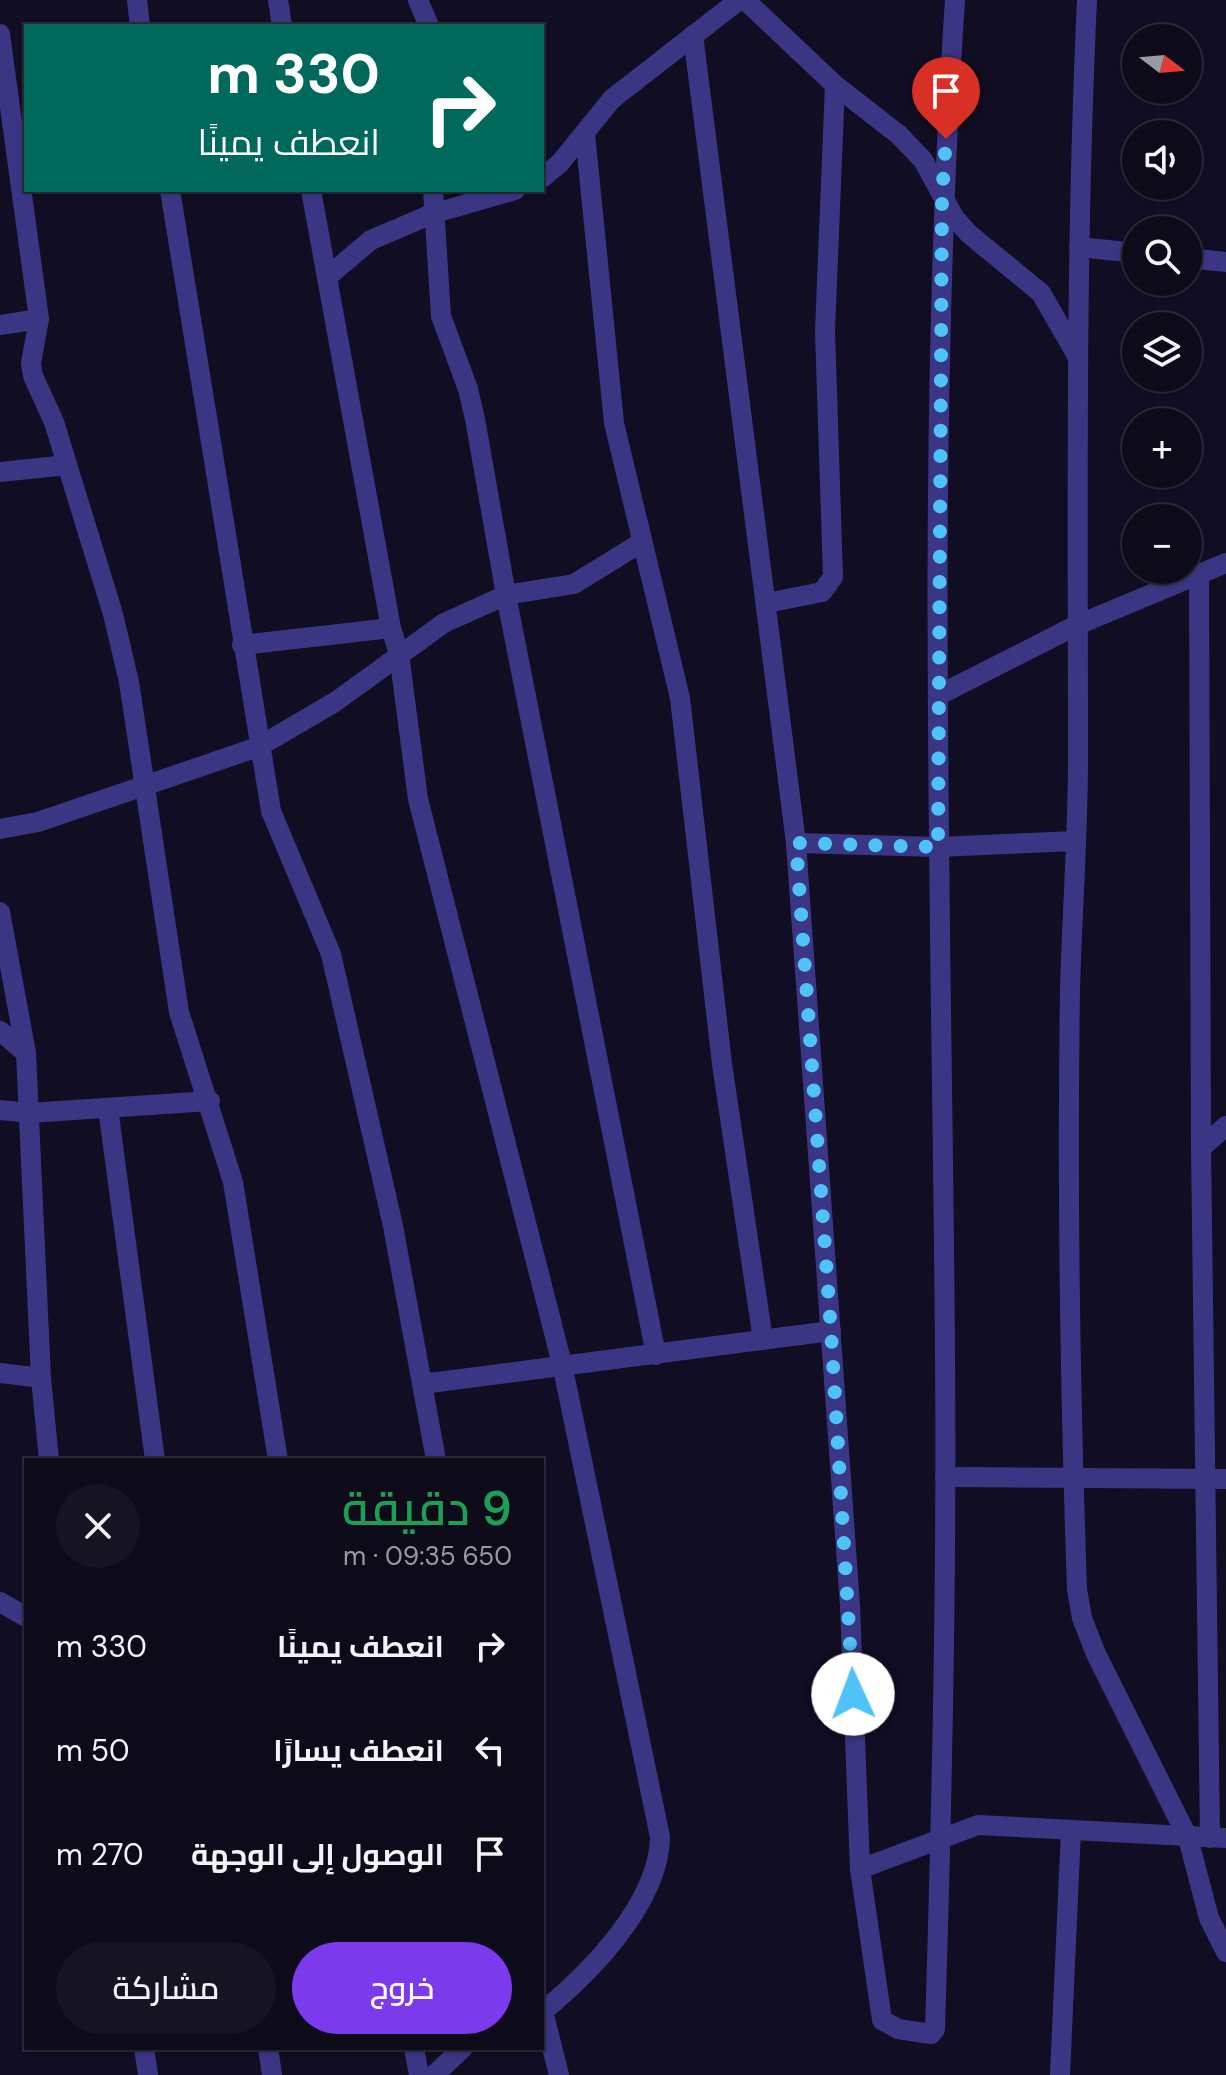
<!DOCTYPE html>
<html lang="ar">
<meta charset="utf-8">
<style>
:root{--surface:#0d0a1a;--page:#161323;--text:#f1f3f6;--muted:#9a9aa2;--line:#2d2b39;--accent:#7c3aed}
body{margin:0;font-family:"DM Sans",Cairo,sans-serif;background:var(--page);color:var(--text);direction:rtl;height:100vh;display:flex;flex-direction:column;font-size:30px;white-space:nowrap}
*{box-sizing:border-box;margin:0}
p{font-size:26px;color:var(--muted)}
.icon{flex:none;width:44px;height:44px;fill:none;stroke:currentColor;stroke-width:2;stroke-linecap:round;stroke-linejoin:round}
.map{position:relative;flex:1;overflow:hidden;direction:ltr}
.sheet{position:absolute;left:24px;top:1458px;width:520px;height:592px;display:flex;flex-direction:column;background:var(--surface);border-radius:0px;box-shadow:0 2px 6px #0004,0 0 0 2px var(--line);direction:rtl}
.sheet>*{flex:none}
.top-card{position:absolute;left:24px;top:24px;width:520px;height:168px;border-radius:0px;box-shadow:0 2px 6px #0004,0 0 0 2px var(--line);direction:rtl;background:#00695c;color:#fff;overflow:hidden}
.needle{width:52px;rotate:106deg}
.controls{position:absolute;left:1122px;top:24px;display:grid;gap:16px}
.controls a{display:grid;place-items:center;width:80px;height:80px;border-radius:50%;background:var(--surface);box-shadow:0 2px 6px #0004,0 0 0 2px var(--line);font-size:40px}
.pin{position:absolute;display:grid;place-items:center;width:68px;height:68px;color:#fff;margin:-82px -34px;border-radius:50% 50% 50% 0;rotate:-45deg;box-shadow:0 0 8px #0007}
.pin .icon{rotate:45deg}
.me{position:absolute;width:88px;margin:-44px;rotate:358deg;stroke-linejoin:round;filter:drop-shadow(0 0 6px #0008)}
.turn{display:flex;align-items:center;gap:28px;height:168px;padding:0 32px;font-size:36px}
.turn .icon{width:104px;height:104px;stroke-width:2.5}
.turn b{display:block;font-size:56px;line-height:68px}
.round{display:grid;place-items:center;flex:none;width:84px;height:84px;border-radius:42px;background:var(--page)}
.head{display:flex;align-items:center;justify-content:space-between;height:136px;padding:0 32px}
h1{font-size:48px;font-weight:600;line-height:60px;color:#1e9e55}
.button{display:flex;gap:16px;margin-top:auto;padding:16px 32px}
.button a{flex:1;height:92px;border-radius:48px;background:var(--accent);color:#fff;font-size:32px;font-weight:600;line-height:92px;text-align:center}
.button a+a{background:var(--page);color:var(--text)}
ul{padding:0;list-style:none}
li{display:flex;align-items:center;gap:24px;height:104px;padding:0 32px}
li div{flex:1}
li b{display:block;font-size:30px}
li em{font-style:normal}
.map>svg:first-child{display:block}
</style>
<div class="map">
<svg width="1226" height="2075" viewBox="0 0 1226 2075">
<rect width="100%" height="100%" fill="#110d23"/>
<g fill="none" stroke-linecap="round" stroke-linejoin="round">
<g stroke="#3b3684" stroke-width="20">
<polyline points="137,0 140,26"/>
<polyline points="278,0 282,26"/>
<polyline points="418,0 429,26"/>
<polyline points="745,0 835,85 899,135 923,160 954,217 969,234 1041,293 1076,354"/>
<path d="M1087 0C1075 253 1078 506 1078 759 1078 836 1072 913 1070 990 1067 1190 1070 1389 1077 1589L1082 1618 1096 1654 1188 1838 1209 1918 1226 1952"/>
<polyline points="0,34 39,319 31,363 33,376 54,422 113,614 129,682 179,1012 233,1182 278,1460"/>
<path d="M693 35 796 843 850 1606 860 1869 882 2020 898 2029 931 2034 935 2029C942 1805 947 1580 945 1356 942 904 925 451 955 0"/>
<polyline points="585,134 614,423 680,698 722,1064 763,1340"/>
<polyline points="542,178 560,163 612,99 739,0"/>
<polyline points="170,190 271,811 331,954 393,1226 436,1460"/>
<path d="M311 190 391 628 399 654 418 799 562 1364 660 1837C659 1903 590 1973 542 2012"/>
<polyline points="433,190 441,316 468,389 475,419 506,595 656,1355"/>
<polyline points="1079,247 1136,253"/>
<polyline points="1188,258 1226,262"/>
<polyline points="327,277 371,240 432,214 515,190"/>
<polyline points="0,325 39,319"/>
<polyline points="0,472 67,465"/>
<polyline points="1199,573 1201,1148 1210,1838"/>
<polyline points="767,603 822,592 833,577 825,331 835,85"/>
<polyline points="242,645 391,628"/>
<polyline points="939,695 1075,626 1226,563"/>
<polyline points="0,829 38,822 258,747 335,702 444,623 506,595 574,584 642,542"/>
<polyline points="796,843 938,847 1076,841"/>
<polyline points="0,912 26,1053 41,1378 49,1460"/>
<polyline points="0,1031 26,1053"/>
<polyline points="108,1108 155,1460"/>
<polyline points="0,1110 29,1113 210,1101"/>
<polyline points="1201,1148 1226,1126"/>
<polyline points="0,1373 41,1378"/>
<polyline points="422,1384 831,1331"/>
<polyline points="945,1477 1226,1479"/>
<polyline points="0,1602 26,1617"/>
<polyline points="860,1869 978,1825 1226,1838"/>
<polyline points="542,2007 559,2075"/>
<polyline points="144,2048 148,2075"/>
<polyline points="268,2048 272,2075"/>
<polyline points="414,2048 419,2075"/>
<polyline points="434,2075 463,2048"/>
<polyline points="1060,2075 1071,1830"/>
</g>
</g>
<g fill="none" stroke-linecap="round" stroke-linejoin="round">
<polyline stroke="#4fc3f7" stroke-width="14" stroke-dasharray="0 25.2" points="853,1694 831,1331 796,843 938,847 942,195 946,139"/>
</g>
</svg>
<div class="controls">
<a><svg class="needle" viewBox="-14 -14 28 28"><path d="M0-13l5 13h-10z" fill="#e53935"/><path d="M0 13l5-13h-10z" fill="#9a9aa2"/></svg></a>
<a><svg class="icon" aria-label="sound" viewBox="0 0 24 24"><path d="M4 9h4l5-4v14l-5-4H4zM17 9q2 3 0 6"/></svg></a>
<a><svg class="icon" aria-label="search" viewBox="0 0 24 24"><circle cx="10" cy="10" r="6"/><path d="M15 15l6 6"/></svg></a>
<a><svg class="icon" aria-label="layers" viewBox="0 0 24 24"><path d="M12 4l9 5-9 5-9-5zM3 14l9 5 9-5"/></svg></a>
<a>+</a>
<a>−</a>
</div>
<div class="pin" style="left:946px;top:139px;background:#d93025"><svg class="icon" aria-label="arrive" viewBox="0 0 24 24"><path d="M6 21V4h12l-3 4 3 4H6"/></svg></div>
<svg class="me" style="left:853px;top:1694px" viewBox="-20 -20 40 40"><circle r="19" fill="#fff"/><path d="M0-13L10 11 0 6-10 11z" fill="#4fc3f7"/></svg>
<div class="top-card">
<div class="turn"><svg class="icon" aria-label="right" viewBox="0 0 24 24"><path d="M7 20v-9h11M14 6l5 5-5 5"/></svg><div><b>330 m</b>انعطف يمينًا</div></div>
</div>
<section class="sheet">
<div class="head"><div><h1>9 دقيقة</h1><p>650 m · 09:35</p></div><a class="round"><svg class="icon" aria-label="close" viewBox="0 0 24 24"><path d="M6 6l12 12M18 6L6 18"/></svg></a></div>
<ul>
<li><svg class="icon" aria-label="right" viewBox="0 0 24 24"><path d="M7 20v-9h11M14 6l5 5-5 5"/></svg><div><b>انعطف يمينًا</b></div><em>330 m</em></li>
<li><svg class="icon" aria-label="left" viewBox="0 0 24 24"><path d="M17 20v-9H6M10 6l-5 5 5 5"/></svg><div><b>انعطف يسارًا</b></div><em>50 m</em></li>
<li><svg class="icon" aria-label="arrive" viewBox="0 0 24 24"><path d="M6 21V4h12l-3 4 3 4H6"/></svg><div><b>الوصول إلى الوجهة</b></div><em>270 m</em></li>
</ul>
<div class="button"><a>خروج</a><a>مشاركة</a></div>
</section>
</div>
